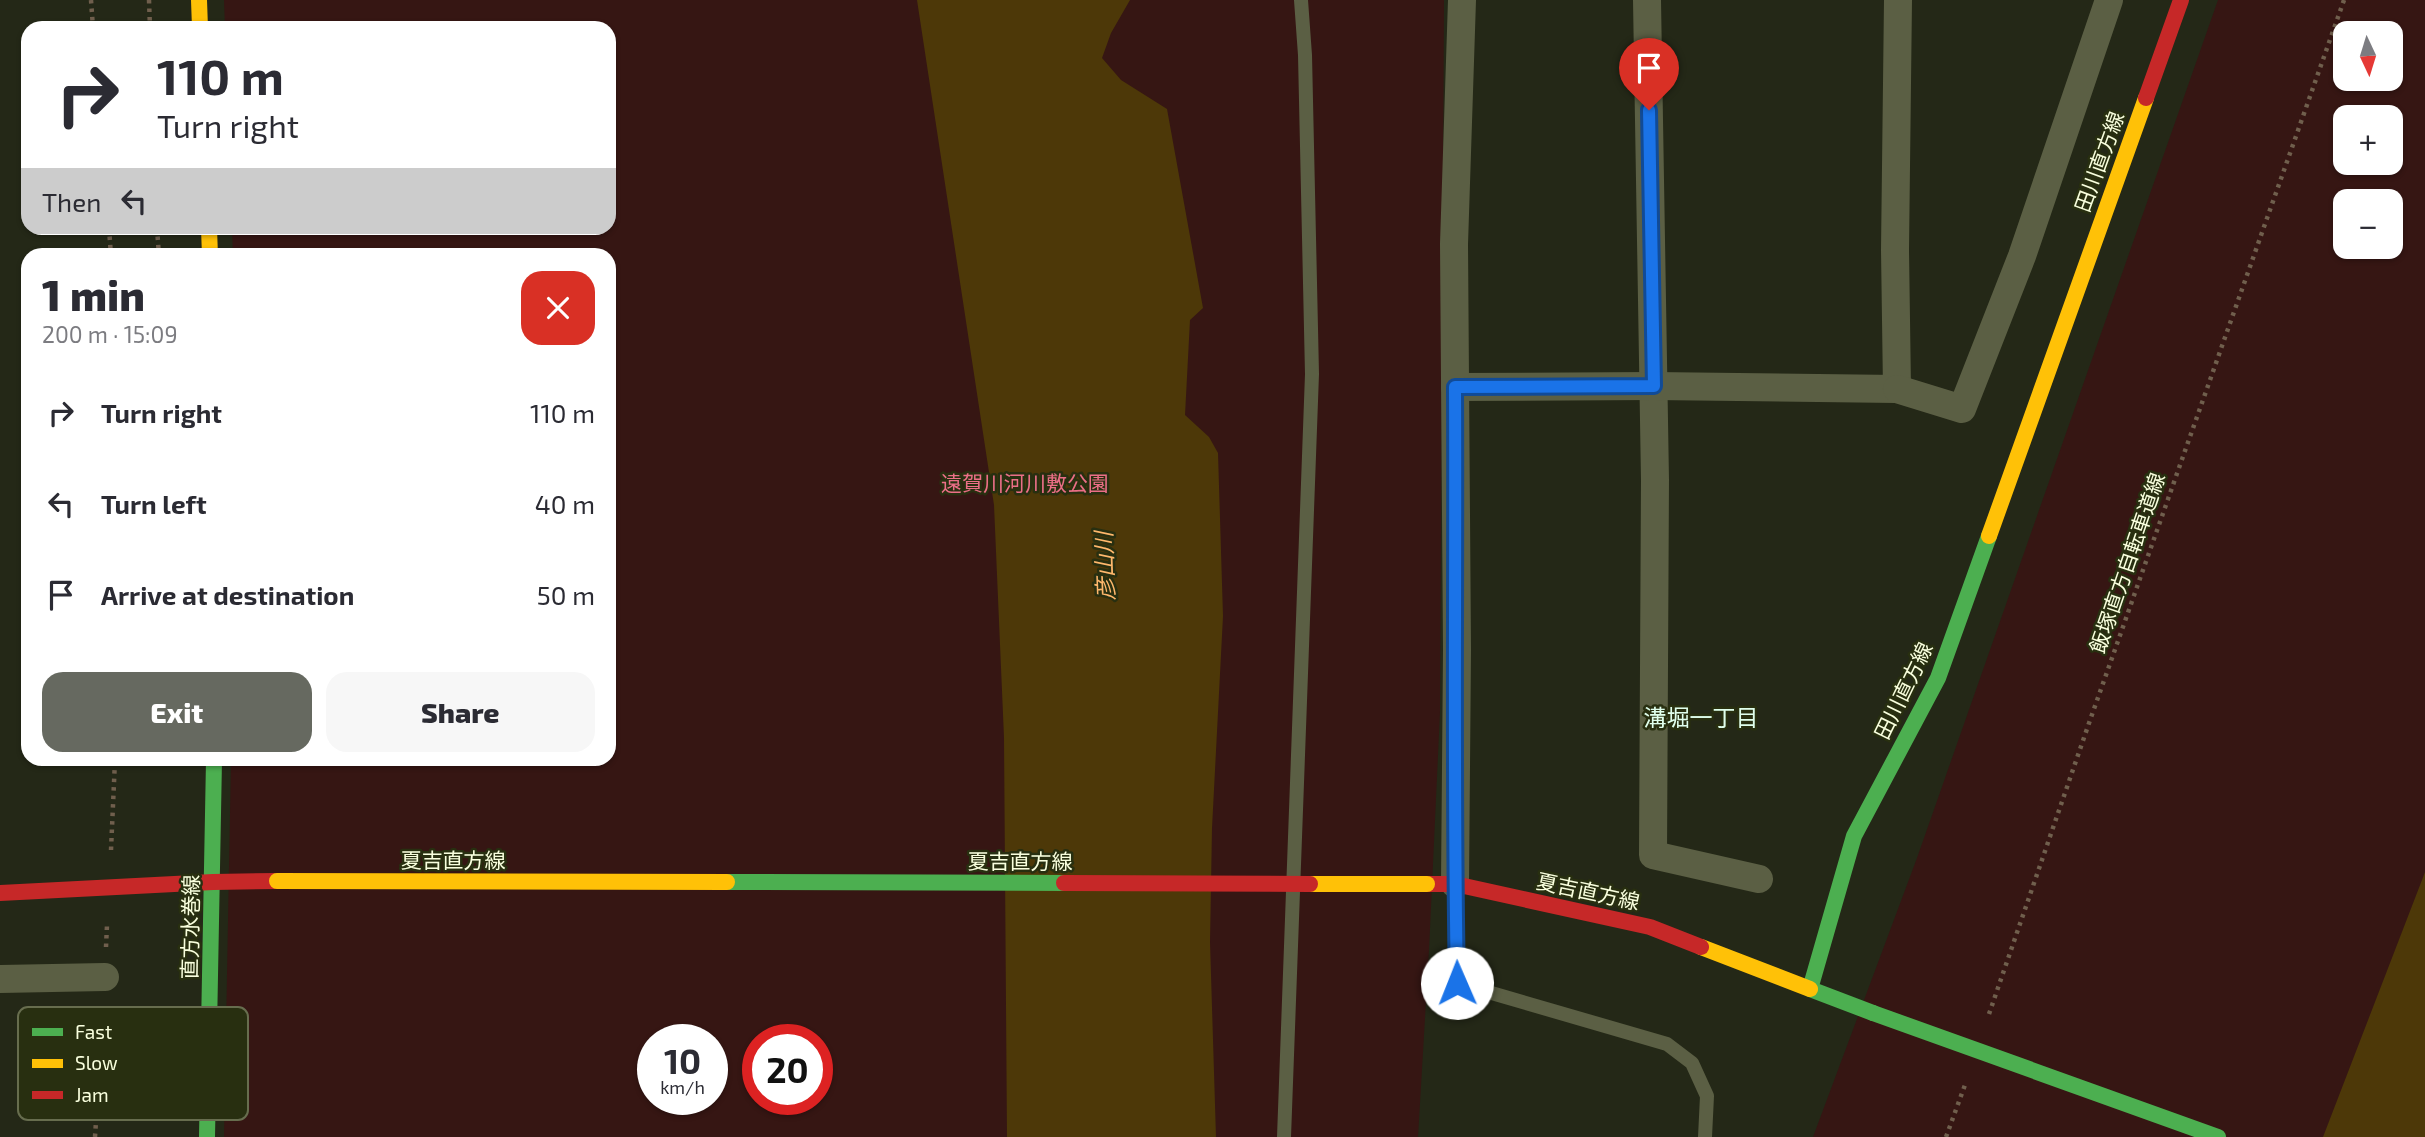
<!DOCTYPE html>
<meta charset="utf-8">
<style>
:root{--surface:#fff;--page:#f7f7f7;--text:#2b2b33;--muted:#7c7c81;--accent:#666960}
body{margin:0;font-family:"Exo 2","Noto Sans JP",sans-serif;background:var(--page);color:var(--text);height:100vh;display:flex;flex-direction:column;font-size:26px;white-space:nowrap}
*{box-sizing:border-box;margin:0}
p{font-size:23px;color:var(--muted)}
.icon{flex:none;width:38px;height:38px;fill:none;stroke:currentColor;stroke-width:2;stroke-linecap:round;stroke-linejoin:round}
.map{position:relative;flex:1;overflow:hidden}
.details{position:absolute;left:21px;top:248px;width:595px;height:518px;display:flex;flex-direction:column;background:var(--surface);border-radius:21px;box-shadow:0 2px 5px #0004}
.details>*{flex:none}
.hud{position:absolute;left:21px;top:21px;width:595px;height:214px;border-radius:21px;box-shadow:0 2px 5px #0004;background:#fff;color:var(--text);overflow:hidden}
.needle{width:46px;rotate:176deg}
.fabs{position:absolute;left:2333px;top:21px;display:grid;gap:14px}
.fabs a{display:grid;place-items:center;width:70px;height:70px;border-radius:14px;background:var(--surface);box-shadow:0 2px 5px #0004;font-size:35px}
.speed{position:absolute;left:637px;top:1024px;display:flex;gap:14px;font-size:35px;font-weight:700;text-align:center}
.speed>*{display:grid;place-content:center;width:91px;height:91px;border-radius:50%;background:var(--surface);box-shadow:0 2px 5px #0004;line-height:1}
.speed small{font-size:18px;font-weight:400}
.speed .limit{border:10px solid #d22;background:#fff;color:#111}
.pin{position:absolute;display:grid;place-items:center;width:60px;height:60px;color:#fff;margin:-72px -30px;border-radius:50% 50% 50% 0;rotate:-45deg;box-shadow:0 0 7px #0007}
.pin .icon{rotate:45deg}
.me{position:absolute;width:77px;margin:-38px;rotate:359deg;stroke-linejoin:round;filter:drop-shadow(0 0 5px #0008)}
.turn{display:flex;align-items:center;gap:24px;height:147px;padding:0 21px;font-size:32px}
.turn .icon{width:91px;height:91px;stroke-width:2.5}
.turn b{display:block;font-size:49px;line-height:60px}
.then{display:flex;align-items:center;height:66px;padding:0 21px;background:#0003;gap:14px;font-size:26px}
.round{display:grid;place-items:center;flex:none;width:74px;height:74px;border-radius:21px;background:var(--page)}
.summary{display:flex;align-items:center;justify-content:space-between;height:119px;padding:0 21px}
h1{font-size:42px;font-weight:800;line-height:52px}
.primary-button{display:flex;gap:14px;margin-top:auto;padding:14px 21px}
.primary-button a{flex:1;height:80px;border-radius:21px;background:var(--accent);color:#fff;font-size:28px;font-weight:800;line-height:80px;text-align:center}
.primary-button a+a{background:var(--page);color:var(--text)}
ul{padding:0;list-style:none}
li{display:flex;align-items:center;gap:21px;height:91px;padding:0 21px}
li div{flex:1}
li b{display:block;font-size:26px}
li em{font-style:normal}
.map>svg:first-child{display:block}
</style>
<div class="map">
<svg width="2425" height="1137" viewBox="0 0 2425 1137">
<rect width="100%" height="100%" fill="#242817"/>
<g fill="#361613" fill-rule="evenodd">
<path d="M224 0H1444L1440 712 1429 950 1418 1137H224L231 760H609V256L233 255 232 228H609V28H225ZM653 1040H712V1099H653ZM758 1040H817V1099H758Z"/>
<path d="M2218 0H2425V1137H1813L1917 858ZM2345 33H2390V79H2345ZM2345 117H2390V163H2345ZM2345 201H2390V247H2345Z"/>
</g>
<g fill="#4d3808">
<polygon points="917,0 1130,0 1111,33 1102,58 1121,80 1167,109 1203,308 1190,320 1185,415 1209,437 1218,453 1223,616 1212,828 1210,942 1216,1137 1007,1137 1004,737 994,505"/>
<polygon points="2425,872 2425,1137 2323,1137 2422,880"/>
</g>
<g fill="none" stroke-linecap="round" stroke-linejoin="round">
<g stroke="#705f4d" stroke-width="4.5" stroke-dasharray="3.5 5" stroke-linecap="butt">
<polyline points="91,0 93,28"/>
<polyline points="149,0 150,28"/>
<polyline points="109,228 111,256"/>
<polyline points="157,228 159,256"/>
<polyline points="111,850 115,760"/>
<polyline points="106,947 107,925"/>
<polyline points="1989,1014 2088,726 2344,0"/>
<polyline points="95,1137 103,1009"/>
<polyline points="1946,1137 1965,1085"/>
</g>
<g stroke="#5b5f44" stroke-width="14">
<polyline points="1455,885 1457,983 1667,1044 1692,1063 1707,1096 1705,1137"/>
<polyline points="1284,1137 1312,374 1305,55 1301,0"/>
</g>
<g stroke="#5b5f44" stroke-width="28">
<polyline points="1647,0 1655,480 1653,855 1759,879"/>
<polyline points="1455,387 1654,386 1897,389 1895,250 1898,0"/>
<polyline points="1897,389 1962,409 2022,256 2109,0"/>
<polyline points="1455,884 1457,650 1454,244 1462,0"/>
<polyline points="0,979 105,977"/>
</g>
<g stroke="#4caf50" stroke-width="16">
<polyline points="1873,1013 1810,989 1854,836 1938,678 1989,536"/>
<polyline points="207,1137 214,760"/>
</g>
<g stroke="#ffc107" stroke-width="16">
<polyline points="199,0 200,28"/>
<polyline points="209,228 210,256"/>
<polyline points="1989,536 2146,98"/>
<polyline points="1701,947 1810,989"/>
</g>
<g stroke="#c62828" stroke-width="16">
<polyline points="2146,98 2181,0"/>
<polyline points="1427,884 1455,884 1650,927 1701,947"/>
<polyline points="0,893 213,882 277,881"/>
</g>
<g stroke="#4caf50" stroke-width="16">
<polyline points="727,882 1064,883"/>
<polyline points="1873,1013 2218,1137"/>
</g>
<g stroke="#ffc107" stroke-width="16">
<polyline points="277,881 727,882"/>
<polyline points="1310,884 1427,884"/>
</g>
<polyline stroke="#c62828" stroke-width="16" points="1064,883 1310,884"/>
</g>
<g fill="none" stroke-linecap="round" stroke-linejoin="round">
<g stroke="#114b97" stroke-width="18">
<path id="route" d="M1457 983C1453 785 1456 586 1455 387L1654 386 1649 110"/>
</g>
<use href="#route" stroke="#1a73e8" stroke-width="12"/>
</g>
<g text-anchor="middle" stroke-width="5" stroke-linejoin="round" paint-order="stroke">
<g font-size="21" fill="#f9ffde" stroke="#282f10">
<text transform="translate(2100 162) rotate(-70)" y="7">田川直方線</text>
<text transform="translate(2128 563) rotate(-71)" y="7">飯塚直方自転車道線</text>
<text transform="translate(1904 691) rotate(-64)" y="7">田川直方線</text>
<text x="453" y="868">夏吉直方線</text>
<text x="1020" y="869">夏吉直方線</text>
<text transform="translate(1588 892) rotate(12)" y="7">夏吉直方線</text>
<text transform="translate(191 927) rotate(-89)" y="7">直方水巻線</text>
</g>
<g font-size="21" fill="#eb6f87" stroke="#282f10">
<text x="1025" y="491">遠賀川河川敷公園</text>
</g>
<g font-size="23" font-style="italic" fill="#ffb86c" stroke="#282f10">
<text transform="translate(1105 566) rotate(-92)" y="8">彦山川</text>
</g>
<g font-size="23" fill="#e0ffed" stroke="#282f10">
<text x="1701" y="726">溝堀一丁目</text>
</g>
</g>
<rect x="18" y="1007" width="230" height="113" rx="10" fill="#282f10" stroke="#676d4e" stroke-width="2"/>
<rect x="32" y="1028" width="31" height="8" fill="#4caf50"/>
<rect x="32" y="1059" width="31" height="9" fill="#ffc107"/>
<rect x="32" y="1091" width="31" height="8" fill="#c62828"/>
<g font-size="19" fill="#f9ffde">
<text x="75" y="1039">Fast</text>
<text x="75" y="1070">Slow</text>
<text x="75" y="1102">Jam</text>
</g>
</svg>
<div class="fabs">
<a><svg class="needle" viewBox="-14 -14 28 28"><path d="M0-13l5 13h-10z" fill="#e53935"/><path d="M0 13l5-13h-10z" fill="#7c7c81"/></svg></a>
<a>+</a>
<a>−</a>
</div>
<div class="speed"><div>10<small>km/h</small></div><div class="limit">20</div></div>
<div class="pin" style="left:1649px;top:110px;background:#d93025"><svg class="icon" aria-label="arrive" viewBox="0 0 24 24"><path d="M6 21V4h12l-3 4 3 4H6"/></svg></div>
<svg class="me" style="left:1457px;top:983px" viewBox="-20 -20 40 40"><circle r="19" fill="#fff"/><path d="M0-13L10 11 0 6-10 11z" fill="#1a73e8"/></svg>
<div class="hud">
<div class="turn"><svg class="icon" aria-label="right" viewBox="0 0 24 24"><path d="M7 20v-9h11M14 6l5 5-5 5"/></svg><div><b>110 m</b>Turn right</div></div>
<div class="then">Then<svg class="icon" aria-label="left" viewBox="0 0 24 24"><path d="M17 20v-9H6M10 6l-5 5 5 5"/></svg></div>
</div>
<section class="details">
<div class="summary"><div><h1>1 min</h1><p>200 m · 15:09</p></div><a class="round" style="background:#d93025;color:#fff"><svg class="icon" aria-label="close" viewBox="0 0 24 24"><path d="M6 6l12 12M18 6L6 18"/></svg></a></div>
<ul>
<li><svg class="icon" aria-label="right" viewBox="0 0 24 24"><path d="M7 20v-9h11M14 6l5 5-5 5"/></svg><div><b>Turn right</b></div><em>110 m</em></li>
<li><svg class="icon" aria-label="left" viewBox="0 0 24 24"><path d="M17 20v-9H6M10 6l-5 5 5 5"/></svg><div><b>Turn left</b></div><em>40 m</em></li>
<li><svg class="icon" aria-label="arrive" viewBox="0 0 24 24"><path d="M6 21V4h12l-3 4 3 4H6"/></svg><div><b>Arrive at destination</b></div><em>50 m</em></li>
</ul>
<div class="primary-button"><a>Exit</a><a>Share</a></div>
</section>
</div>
